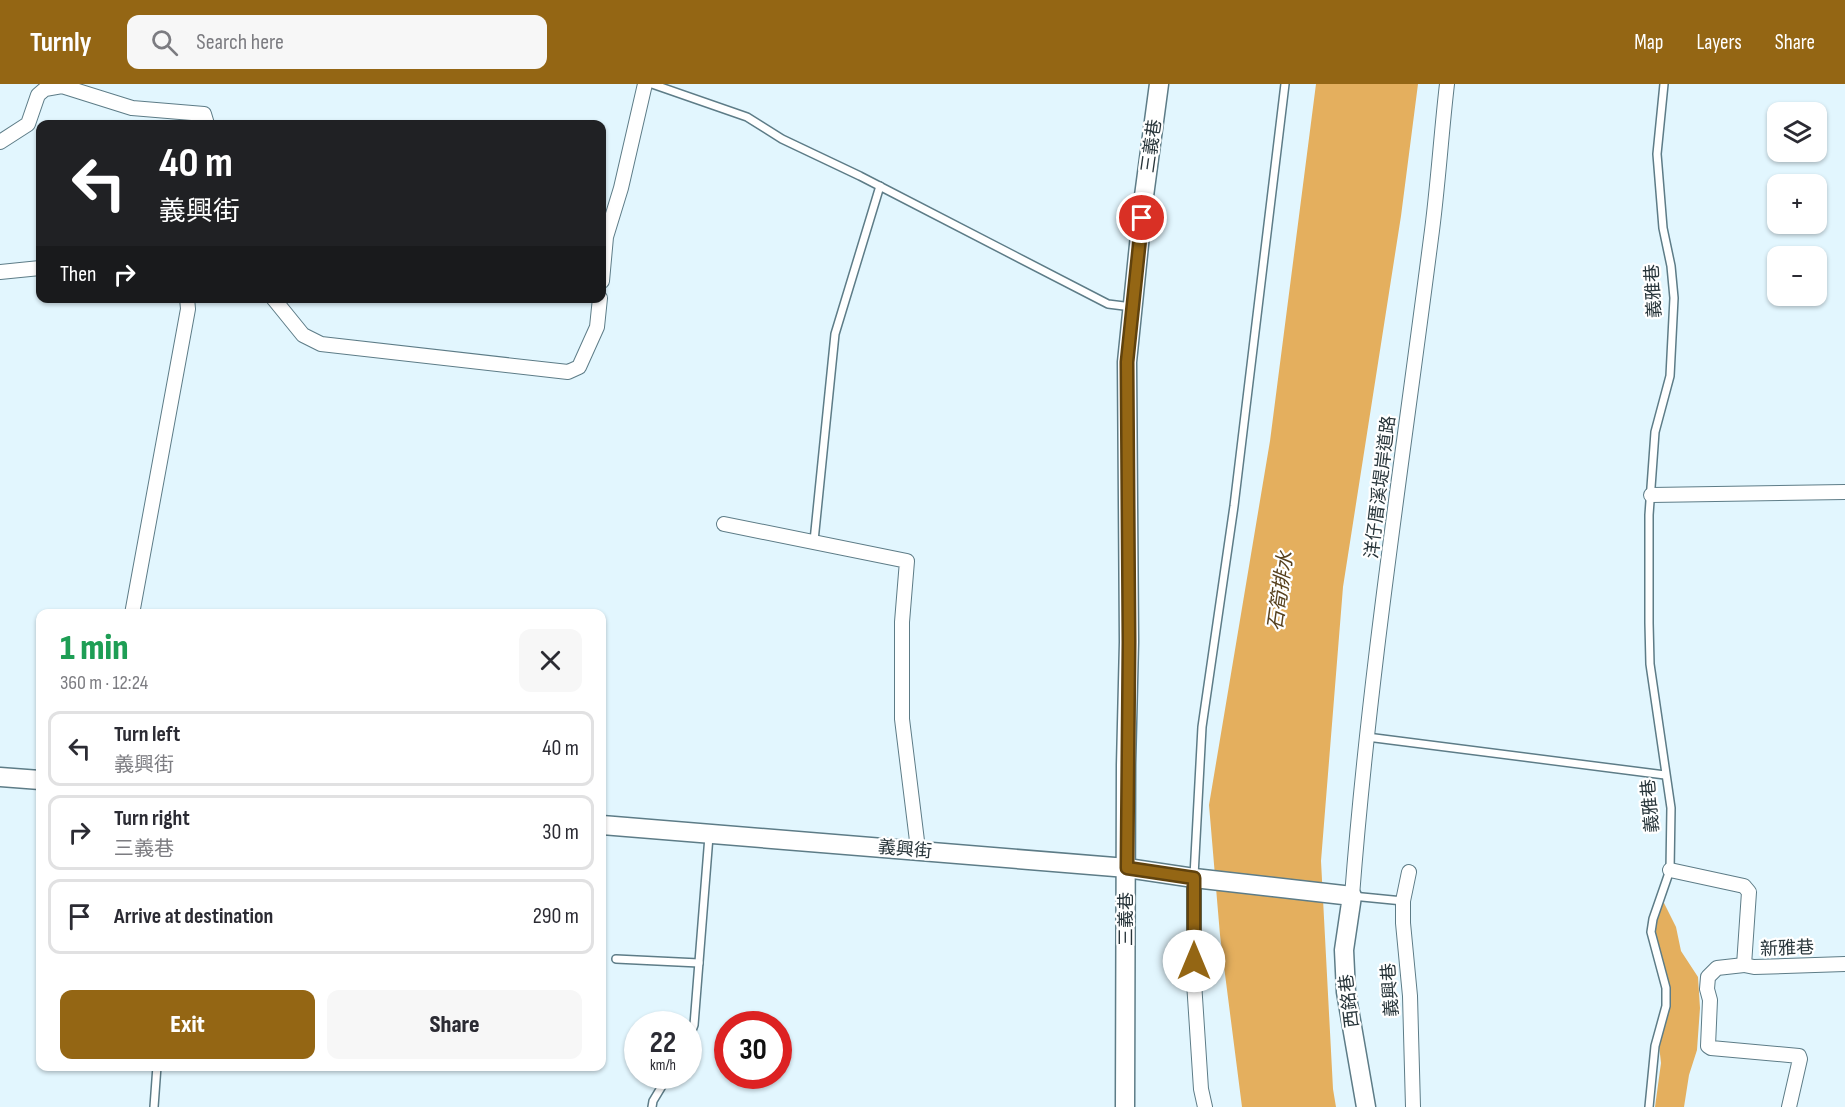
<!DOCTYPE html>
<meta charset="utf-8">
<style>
:root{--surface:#fff;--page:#f7f7f7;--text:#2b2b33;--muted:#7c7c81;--line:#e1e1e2;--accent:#946614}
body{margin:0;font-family:"Sofia Sans Condensed","Noto Sans TC",sans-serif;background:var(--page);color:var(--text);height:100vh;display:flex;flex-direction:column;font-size:22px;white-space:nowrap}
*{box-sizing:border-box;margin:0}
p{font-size:20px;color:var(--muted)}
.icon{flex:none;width:33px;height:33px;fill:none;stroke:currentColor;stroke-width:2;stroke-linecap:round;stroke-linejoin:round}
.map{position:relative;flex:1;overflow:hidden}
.panel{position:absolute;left:36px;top:525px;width:570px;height:462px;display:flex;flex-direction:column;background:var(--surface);border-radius:12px;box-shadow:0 2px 4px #0004}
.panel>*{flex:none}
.banner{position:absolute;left:36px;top:36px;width:570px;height:183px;border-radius:12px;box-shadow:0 2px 4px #0004;background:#202124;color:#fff;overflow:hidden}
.buttons{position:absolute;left:1767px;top:18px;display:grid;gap:12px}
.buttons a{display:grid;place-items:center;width:60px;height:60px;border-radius:12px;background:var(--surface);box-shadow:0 2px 4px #0004;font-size:30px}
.speed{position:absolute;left:624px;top:927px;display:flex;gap:12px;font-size:30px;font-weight:700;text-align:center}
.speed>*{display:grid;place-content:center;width:78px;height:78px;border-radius:50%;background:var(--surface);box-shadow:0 2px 4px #0004;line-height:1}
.speed small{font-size:15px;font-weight:400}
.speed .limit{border:9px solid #d22;background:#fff;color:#111}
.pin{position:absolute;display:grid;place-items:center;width:51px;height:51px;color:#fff;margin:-26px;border:3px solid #fff;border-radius:50%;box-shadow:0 2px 6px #0007}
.me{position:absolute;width:66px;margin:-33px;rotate:0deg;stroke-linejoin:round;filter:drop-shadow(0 0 4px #0008)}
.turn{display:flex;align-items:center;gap:21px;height:126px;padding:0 24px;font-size:27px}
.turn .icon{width:78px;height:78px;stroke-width:2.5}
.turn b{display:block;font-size:42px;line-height:51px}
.then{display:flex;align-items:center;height:57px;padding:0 24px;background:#0003;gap:12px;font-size:22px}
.round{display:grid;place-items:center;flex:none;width:63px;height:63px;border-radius:12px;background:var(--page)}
.head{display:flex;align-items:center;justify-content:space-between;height:102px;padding:0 24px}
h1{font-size:36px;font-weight:800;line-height:45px;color:#1e9e55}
.button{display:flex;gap:12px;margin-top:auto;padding:12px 24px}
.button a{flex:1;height:69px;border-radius:12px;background:var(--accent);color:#fff;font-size:24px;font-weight:800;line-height:69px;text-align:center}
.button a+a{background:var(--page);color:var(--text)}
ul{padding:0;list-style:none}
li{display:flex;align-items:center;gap:18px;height:75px;margin:0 12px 9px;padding:0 12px;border:3px solid var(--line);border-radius:12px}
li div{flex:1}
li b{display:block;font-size:22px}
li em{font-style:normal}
header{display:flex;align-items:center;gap:36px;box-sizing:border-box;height:84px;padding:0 30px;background:var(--accent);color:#fff}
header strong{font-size:28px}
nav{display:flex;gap:33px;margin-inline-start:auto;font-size:21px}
.search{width:420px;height:54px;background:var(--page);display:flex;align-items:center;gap:15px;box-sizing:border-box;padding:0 21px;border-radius:12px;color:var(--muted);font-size:22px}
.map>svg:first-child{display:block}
</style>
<header>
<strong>Turnly</strong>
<div class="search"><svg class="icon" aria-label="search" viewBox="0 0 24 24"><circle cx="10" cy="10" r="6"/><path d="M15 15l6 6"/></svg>Search here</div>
<nav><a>Map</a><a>Layers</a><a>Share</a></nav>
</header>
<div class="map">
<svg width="1845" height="1023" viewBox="0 0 1845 1023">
<rect width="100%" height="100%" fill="#e2f6fe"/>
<g fill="#e4af5e">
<polygon points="1316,0 1418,0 1401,132 1343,503 1321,777 1333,1005 1336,1023 1242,1023 1220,851 1209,721 1270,357"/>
<polygon points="1663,817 1676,843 1681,867 1698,893 1700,924 1697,966 1689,991 1684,1023 1655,1023 1661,979 1659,961 1668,922 1655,860 1656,836"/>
</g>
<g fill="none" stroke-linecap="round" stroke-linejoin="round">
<g stroke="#5d7c87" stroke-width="10">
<g id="lane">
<polyline points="652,0 747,33 782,55 860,92 1108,220 1132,223"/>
<polyline points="814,457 835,250 880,102"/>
<polyline points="1367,653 1665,691"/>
<polyline points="1194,792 1202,643 1234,422 1285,0"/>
<polyline points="1352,812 1403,817"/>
<polyline points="616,875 699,879"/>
<polyline points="688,957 694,941 709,752"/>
<polyline points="154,1023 157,982"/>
<polyline points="652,1023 653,1017 668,992"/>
<polyline points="1649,1023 1655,962 1666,922 1666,904 1651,848 1653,835 1670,786 1671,724 1650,580 1649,539 1649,431 1655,348 1670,292 1674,214 1671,182 1663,144 1657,70 1664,0"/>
</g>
</g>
<g stroke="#5d7c87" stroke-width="16">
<g id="street">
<polyline points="0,58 28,40 38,11 45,5 62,2 132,24 204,30 207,40"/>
<polyline points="0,188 40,184"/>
<polyline points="602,197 606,153 621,104 645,0"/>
<polyline points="273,214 303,251 321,260 568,288 579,283 597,243 600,214"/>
<polyline points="1651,411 1845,408"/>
<polyline points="724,440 907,477 902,538 902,635 918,765"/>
<polyline points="132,530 188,225 187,214"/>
<polyline points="1670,786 1744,802 1749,808 1744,881 1754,883 1845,880"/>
<polyline points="1409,788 1403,817 1403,839 1410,912 1413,1023"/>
<polyline points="1194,794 1194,898 1201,1005 1205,1023"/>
<path d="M1352 812C1369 591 1403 373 1431 154 1438 103 1441 51 1447 0"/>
<polyline points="1744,881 1717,884 1708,893 1707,905 1710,916 1708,962 1711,964 1799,972 1800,975 1789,1023"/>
</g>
</g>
<g stroke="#5d7c87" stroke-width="21">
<g id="secondary">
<polyline points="0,693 40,696"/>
<polyline points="602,741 1127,784 1194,794 1352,812 1344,866 1346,908 1366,1023"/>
<polyline points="1125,1023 1126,681 1129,558 1127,278 1144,112 1159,0"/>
</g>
</g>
<use href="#lane" stroke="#fff" stroke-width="7"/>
<use href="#street" stroke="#fff" stroke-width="14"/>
<use href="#secondary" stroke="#fff" stroke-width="18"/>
</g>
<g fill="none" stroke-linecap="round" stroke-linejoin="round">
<g stroke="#60420d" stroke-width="15">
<polyline id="route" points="1142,134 1127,278 1129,558 1127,784 1194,794 1194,877"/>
</g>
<use href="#route" stroke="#946614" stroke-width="10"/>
</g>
<g text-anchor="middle" stroke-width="4.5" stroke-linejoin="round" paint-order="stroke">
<g font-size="18" fill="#28353a" stroke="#fff">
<text transform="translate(1151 62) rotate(-82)" y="6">三義巷</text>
<text transform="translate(1653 207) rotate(-93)" y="6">義雅巷</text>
<text transform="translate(1380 403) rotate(-83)" y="6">洋仔厝溪堤岸道路</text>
<text transform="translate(1650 722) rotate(-95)" y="6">義雅巷</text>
<text transform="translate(905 765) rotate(5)" y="6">義興街</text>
<text transform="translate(1126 835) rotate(-90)" y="6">三義巷</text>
<text transform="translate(1787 864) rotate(-2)" y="6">新雅巷</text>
<text transform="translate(1390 906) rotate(-94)" y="6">義興巷</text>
<text transform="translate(1349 917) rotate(-97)" y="6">西銘巷</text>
</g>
<g font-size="20" font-style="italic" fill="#56401d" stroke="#fff">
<text transform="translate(1280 507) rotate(-82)" y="7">石筍排水</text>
</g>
</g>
</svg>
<div class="buttons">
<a><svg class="icon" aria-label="layers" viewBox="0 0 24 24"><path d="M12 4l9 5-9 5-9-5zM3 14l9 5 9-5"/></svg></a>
<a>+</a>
<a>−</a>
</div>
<div class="speed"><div>22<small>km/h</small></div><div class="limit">30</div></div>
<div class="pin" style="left:1142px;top:134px;background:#d93025"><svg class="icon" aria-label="arrive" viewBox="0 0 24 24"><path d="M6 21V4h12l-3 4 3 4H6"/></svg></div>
<svg class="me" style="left:1194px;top:877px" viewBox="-20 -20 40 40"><circle r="19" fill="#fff"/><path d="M0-13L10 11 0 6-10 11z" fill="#946614"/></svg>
<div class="banner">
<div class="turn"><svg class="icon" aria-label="left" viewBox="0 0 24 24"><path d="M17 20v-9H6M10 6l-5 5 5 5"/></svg><div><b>40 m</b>義興街</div></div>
<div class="then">Then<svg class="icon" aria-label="right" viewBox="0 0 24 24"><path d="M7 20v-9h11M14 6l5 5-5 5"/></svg></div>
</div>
<section class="panel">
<div class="head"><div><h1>1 min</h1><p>360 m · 12:24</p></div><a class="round"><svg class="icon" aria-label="close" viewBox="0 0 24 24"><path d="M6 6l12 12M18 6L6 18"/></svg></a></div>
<ul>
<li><svg class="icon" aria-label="left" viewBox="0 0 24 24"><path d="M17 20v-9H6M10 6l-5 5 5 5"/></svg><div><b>Turn left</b><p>義興街</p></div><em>40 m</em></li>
<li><svg class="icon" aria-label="right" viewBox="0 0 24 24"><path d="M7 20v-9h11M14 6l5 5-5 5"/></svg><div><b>Turn right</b><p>三義巷</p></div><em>30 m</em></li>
<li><svg class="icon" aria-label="arrive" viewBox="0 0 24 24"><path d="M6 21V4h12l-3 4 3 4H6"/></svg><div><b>Arrive at destination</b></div><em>290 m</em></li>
</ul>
<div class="button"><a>Exit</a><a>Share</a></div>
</section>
</div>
